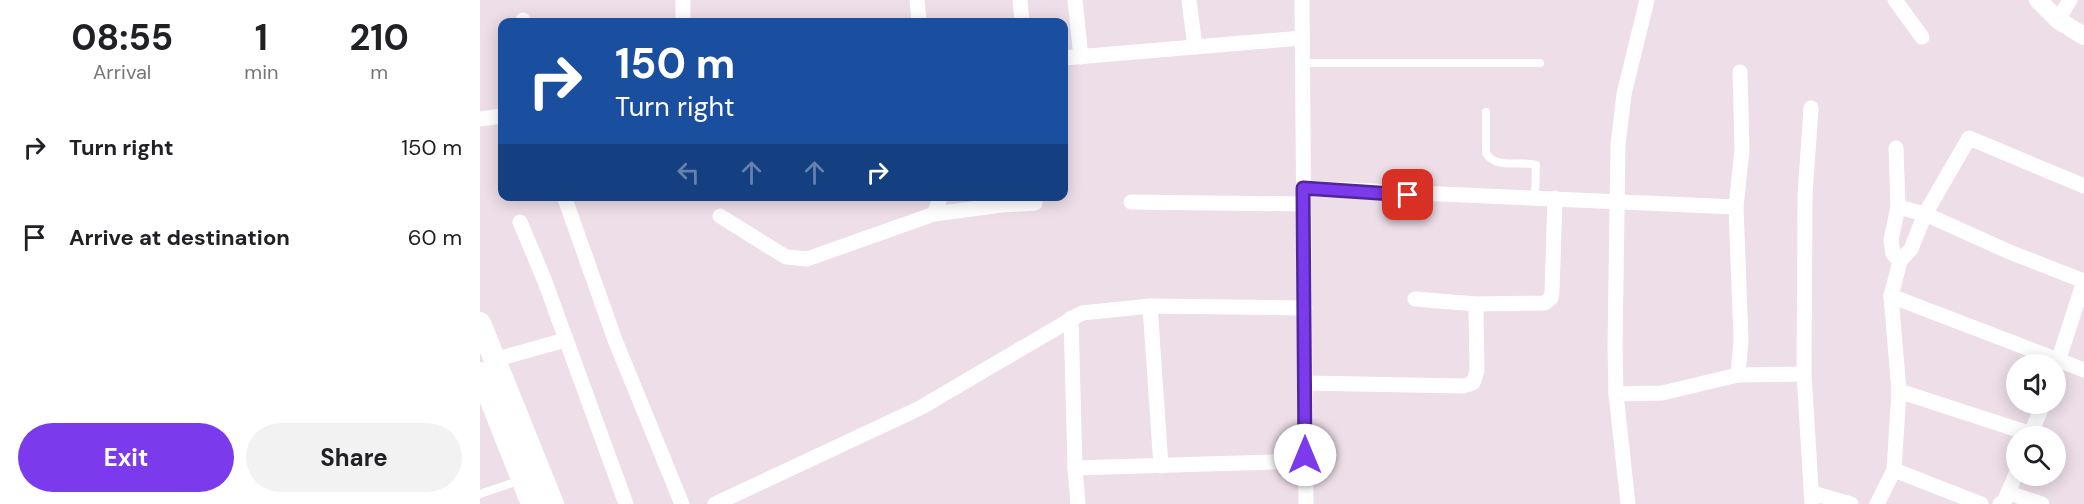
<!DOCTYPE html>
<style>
:root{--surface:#fff;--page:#f2f2f2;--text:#202124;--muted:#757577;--accent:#7c3aed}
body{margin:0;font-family:"DM Sans",sans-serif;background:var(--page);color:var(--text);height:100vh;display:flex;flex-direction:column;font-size:22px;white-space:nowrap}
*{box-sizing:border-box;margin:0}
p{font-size:20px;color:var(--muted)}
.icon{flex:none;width:33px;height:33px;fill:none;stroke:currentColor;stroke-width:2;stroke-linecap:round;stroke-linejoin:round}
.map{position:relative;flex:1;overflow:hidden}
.drawer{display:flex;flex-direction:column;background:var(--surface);width:480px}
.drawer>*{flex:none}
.top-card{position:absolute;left:18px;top:18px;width:570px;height:183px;border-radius:12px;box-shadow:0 3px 15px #0003;background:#1a4fa0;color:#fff;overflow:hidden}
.controls{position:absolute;left:1526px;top:354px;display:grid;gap:12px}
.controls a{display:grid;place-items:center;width:60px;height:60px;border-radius:50%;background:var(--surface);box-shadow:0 3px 15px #0003;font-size:30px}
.pin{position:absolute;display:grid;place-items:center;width:51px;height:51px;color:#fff;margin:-26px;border-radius:12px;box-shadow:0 3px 9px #0006}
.me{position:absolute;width:66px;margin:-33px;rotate:0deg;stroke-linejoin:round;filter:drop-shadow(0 0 4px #0008)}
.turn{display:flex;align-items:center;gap:21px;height:126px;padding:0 18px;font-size:27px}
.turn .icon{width:78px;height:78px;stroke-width:2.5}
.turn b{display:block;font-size:42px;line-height:51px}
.lanes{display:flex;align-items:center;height:57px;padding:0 18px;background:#0003;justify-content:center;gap:30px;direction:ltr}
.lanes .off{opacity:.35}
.eta{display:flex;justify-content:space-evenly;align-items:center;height:102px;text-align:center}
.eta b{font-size:36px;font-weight:700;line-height:42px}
.button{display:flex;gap:12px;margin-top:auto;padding:12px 18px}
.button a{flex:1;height:69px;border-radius:36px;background:var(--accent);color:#fff;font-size:24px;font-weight:700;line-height:69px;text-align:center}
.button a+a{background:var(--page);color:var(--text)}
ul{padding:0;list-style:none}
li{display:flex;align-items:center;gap:18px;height:90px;padding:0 18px}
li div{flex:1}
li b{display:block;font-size:22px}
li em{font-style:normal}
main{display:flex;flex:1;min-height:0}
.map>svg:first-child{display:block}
</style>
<main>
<section class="drawer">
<div class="eta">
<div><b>08:55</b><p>Arrival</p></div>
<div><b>1</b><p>min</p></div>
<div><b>210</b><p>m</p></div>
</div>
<ul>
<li><svg class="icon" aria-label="right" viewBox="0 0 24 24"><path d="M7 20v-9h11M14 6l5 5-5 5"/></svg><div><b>Turn right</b></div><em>150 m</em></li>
<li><svg class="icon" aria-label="arrive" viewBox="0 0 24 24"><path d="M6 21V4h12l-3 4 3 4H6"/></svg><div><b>Arrive at destination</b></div><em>60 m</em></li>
</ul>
<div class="button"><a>Exit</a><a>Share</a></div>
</section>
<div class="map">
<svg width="1604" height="504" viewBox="0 0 1604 504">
<rect width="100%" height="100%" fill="#eddee8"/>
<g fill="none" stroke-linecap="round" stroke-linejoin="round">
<g stroke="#fff" stroke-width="8">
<polyline points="823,63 1060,63"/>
<path d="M1006 112V153C1016 170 1040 160 1056 165L1055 198"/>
<polyline points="0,494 41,480"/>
</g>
<g stroke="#fff" stroke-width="15">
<polyline points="203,0 203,22"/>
<polyline points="437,0 439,22"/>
<polyline points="540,0 542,22"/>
<polyline points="595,0 601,57"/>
<polyline points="709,0 715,47"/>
<polyline points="822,0 826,504"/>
<polyline points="1415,0 1442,37"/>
<polyline points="1578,20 1590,0"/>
<polyline points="43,22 43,20"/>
<polyline points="584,58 822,38"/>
<polyline points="1331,108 1325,195 1324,374 1332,504"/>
<polyline points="0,119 22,116"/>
<polyline points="1416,148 1418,207 1411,240 1413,254 1420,261"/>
<polyline points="823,188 1256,207"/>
<polyline points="84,196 135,340 202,504"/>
<polyline points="651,202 823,204"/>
<polyline points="1418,207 1445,214 1532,253 1604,281"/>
<polyline points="454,214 461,196"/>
<polyline points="240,216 306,257 327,259 454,214 522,205 555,203"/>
<polyline points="40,222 64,279 146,504"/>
<polyline points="1411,296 1604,370"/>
<polyline points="935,299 996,304 1065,303 1071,298 1072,292 1075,198"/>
<polyline points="670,306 681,466"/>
<polyline points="591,318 595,468 825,461"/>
<polyline points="14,360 85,340"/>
<polyline points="1575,371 1604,281"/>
<polyline points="1258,375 1261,340 1256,207 1262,149 1260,72"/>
<polyline points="825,383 984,386 993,383 997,371 996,304"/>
<polyline points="1419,391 1551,434"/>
<polyline points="1136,394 1182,393 1258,375 1324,374"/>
<polyline points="1550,436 1563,404"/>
<polyline points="595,468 598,504"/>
<polyline points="1414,470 1501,504"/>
<polyline points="1332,493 1371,504"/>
<polyline points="1529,493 1562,504"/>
<polyline points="235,504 440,408 602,313 670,306 825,308"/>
<polyline points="1148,504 1136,394 1135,346 1138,145 1144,94 1167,0"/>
<polyline points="1397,504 1414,470 1419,391 1411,296 1420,261 1431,249 1445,214 1489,138 1604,186"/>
<polyline points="1520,504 1524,502 1536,474"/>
</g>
<polyline stroke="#fff" stroke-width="18" points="1558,0 1578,20 1604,36"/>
<g stroke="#fff" stroke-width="22">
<polyline points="0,323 73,504"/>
<polyline points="0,373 52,504"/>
</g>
</g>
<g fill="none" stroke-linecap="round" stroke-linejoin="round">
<g stroke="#51269a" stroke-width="15">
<polyline id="route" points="825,455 823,188 928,195"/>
</g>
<use href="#route" stroke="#7c3aed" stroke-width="10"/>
</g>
</svg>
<div class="controls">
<a><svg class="icon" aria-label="sound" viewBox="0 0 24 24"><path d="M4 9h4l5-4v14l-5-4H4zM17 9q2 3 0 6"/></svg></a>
<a><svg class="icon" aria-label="search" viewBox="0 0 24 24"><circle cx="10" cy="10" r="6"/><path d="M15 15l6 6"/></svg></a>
</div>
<div class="pin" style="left:928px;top:195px;background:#d93025"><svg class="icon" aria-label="arrive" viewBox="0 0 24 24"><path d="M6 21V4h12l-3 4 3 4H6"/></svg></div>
<svg class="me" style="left:825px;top:455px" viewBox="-20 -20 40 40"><circle r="19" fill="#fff"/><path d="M0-13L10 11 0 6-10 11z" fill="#7c3aed"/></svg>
<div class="top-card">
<div class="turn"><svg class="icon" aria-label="right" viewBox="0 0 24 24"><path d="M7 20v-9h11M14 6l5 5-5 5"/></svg><div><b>150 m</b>Turn right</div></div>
<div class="lanes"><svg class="icon off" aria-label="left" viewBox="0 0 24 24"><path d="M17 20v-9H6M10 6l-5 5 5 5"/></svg><svg class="icon off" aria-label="ahead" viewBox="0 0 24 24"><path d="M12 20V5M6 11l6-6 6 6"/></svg><svg class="icon off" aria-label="ahead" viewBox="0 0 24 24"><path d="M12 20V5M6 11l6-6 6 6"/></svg><svg class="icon" aria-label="right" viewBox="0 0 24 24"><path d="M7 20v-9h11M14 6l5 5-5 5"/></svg></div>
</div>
</div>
</main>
